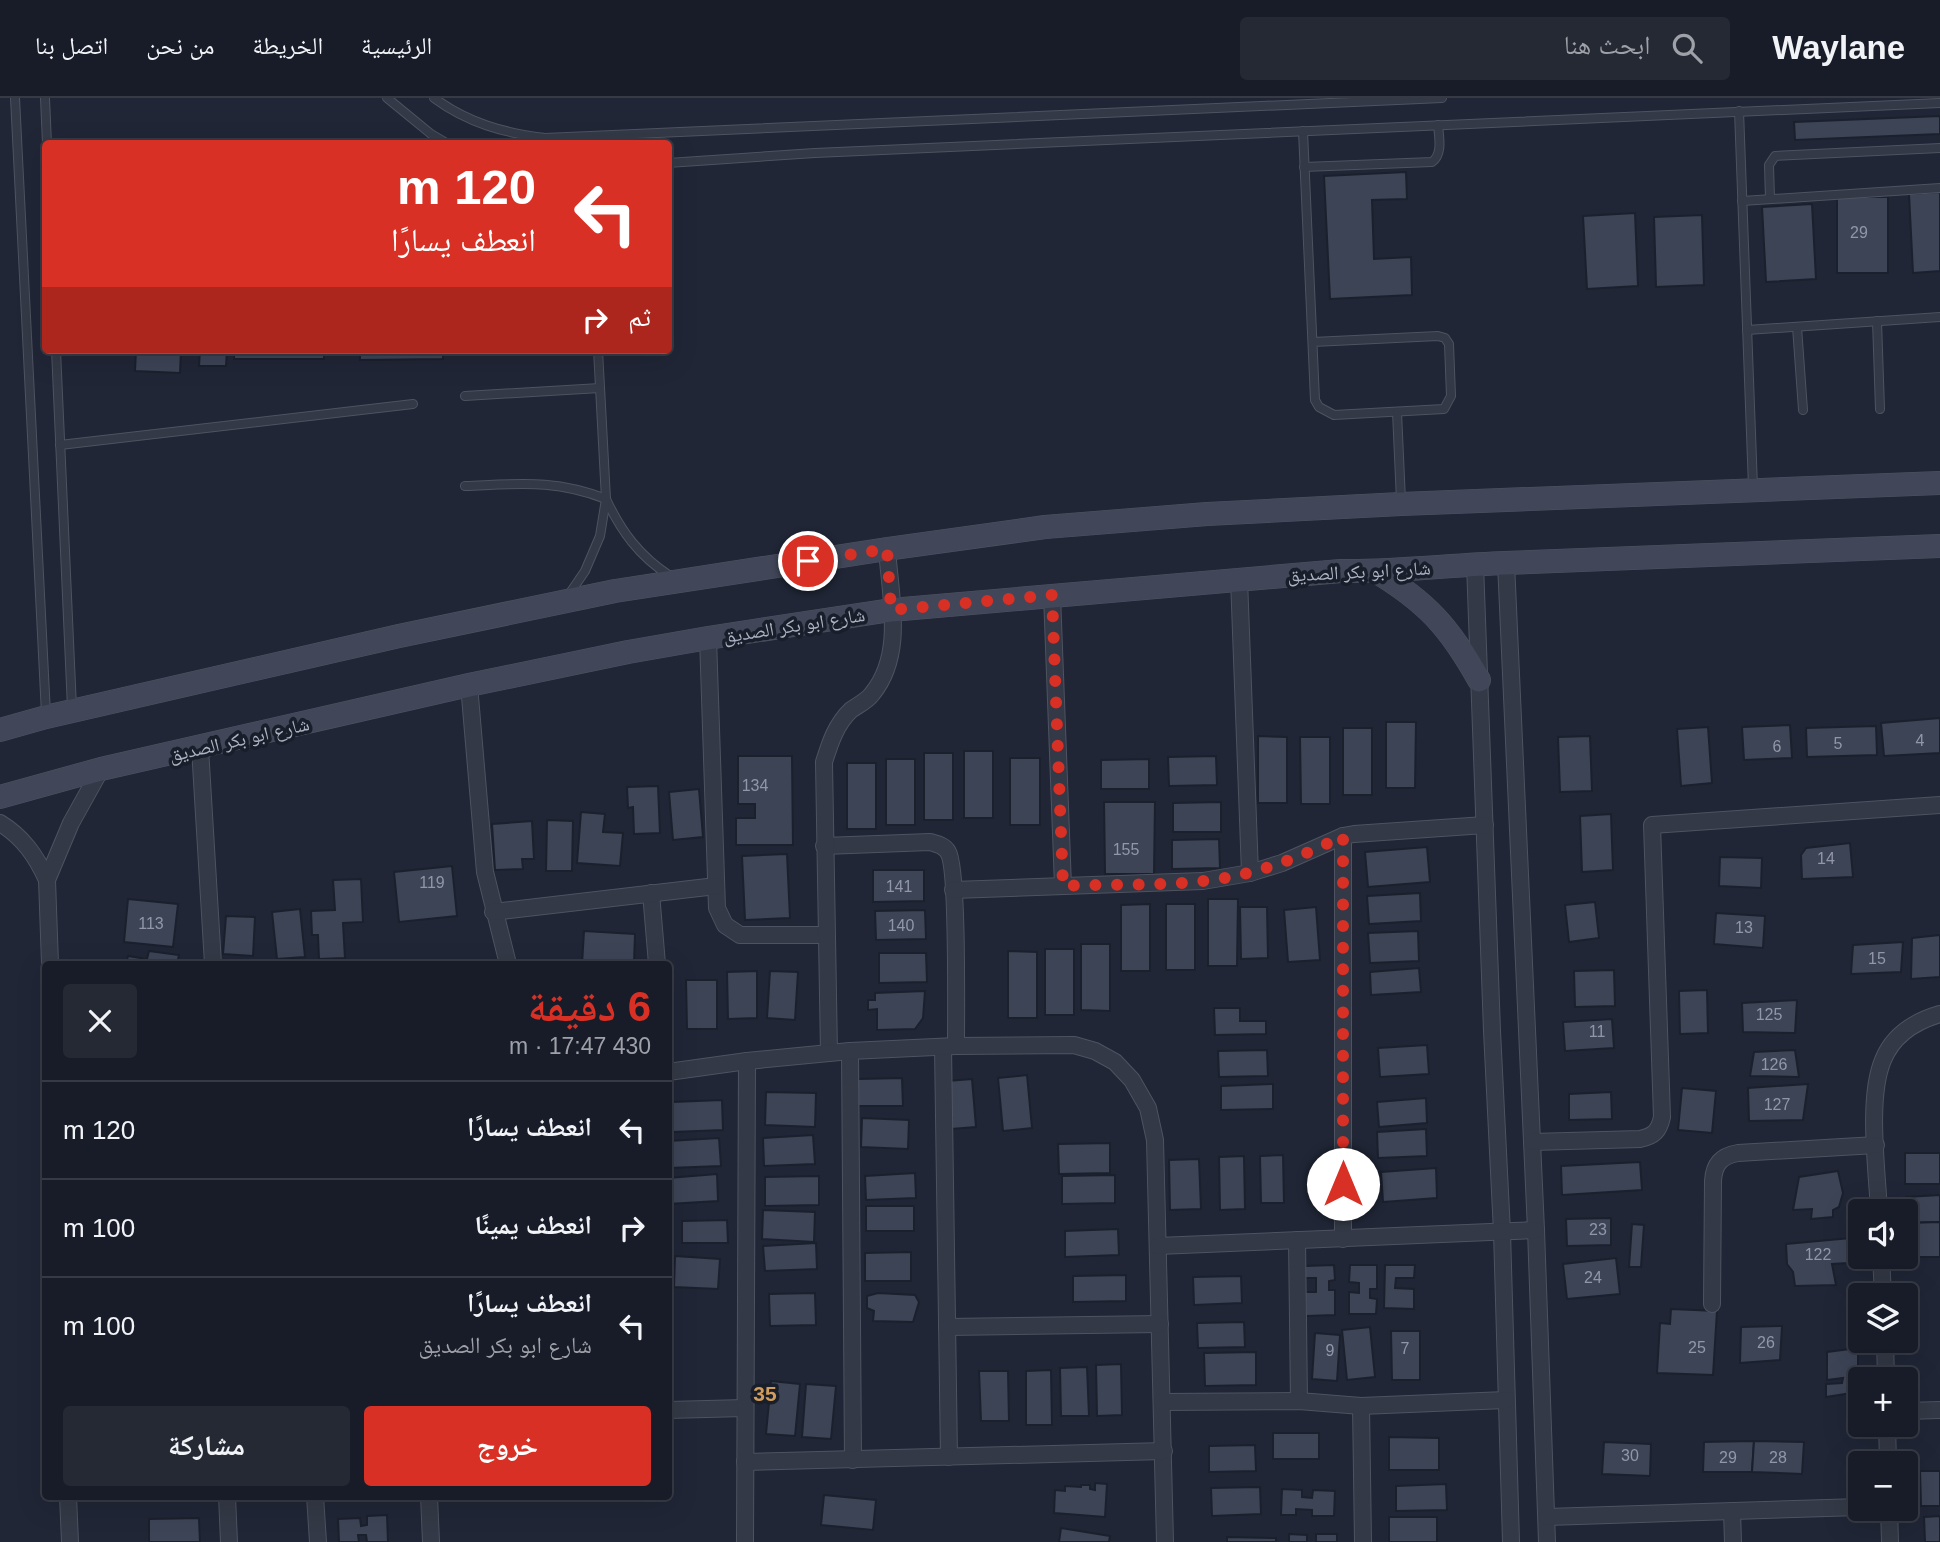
<!DOCTYPE html>
<html lang="ar">
<meta charset="utf-8">
<style>
:root{--surface:#181c28;--page:#252934;--text:#f1f3f6;--muted:#9fa1a8;--line:#363a45;--accent:#d93025}
body{margin:0;font-family:Arial,"Noto Naskh Arabic",sans-serif;background:var(--page);color:var(--text);direction:rtl;height:100vh;display:flex;flex-direction:column;font-size:26px;white-space:nowrap}
*{box-sizing:border-box;margin:0}
p{font-size:23px;color:var(--muted)}
.icon{flex:none;width:38px;height:38px;fill:none;stroke:currentColor;stroke-width:2;stroke-linecap:round;stroke-linejoin:round}
.map{position:relative;flex:1;overflow:hidden;direction:ltr}
.sheet{position:absolute;left:42px;top:863px;width:630px;height:539px;display:flex;flex-direction:column;background:var(--surface);border-radius:7px;box-shadow:0 7px 28px #0002,0 0 0 2px var(--line);direction:rtl}
.sheet>*{flex:none}
.hud{position:absolute;left:42px;top:42px;width:630px;height:214px;border-radius:7px;box-shadow:0 7px 28px #0002,0 0 0 2px var(--line);direction:rtl;background:#d93025;color:#fff;overflow:hidden}
.controls{position:absolute;left:1848px;top:1101px;display:grid;gap:14px}
.controls a{display:grid;place-items:center;width:70px;height:70px;border-radius:7px;background:var(--surface);box-shadow:0 7px 28px #0002,0 0 0 2px var(--line);font-size:35px}
.pin{position:absolute;display:grid;place-items:center;width:60px;height:60px;color:#fff;margin:-30px;border:4px solid #fff;border-radius:50%;box-shadow:0 2px 7px #0007}
.me{position:absolute;width:77px;margin:-38px;rotate:0deg;stroke-linejoin:round;filter:drop-shadow(0 0 5px #0008)}
.turn{display:flex;align-items:center;gap:24px;height:147px;padding:0 21px;font-size:32px}
.turn .icon{width:91px;height:91px;stroke-width:2.5}
.turn b{display:block;font-size:49px;line-height:60px}
.then{display:flex;align-items:center;height:66px;padding:0 21px;background:#0003;gap:14px;font-size:26px}
.round{display:grid;place-items:center;flex:none;width:74px;height:74px;border-radius:7px;background:var(--page)}
.headline{display:flex;align-items:center;justify-content:space-between;height:119px;padding:0 21px}
h1{font-size:42px;font-weight:800;line-height:52px;color:var(--accent)}
.action{display:flex;gap:14px;margin-top:auto;padding:14px 21px}
.action a{flex:1;height:80px;border-radius:7px;background:var(--accent);color:#fff;font-size:28px;font-weight:800;line-height:80px;text-align:center}
.action a+a{background:var(--page);color:var(--text)}
ul{padding:0;list-style:none}
li{display:flex;align-items:center;gap:21px;height:98px;padding:0 21px;border-top:2px solid var(--line)}
li div{flex:1}
li b{display:block;font-size:26px}
li em{font-style:normal}
header{display:flex;align-items:center;gap:42px;box-sizing:border-box;height:98px;padding:0 35px;background:var(--surface);border-bottom:2px solid var(--line)}
header strong{font-size:33px}
nav{display:flex;gap:38px;margin-inline-start:auto;font-size:24px}
.search{width:490px;height:63px;background:var(--page);display:flex;align-items:center;gap:18px;box-sizing:border-box;padding:0 24px;border-radius:7px;color:var(--muted);font-size:26px}
.map>svg:first-child{display:block}
</style>
<header>
<strong>Waylane</strong>
<div class="search"><svg class="icon" aria-label="search" viewBox="0 0 24 24"><circle cx="10" cy="10" r="6"/><path d="M15 15l6 6"/></svg>ابحث هنا</div>
<nav><a>الرئيسية</a><a>الخريطة</a><a>من نحن</a><a>اتصل بنا</a></nav>
</header>
<div class="map">
<svg width="1940" height="1444" viewBox="0 0 1940 1444">
<rect width="100%" height="100%" fill="#202636"/>
<g fill="#3c4456" stroke="#1b202d" stroke-width="2">
<polygon points="1940,18 1940,36 1795,42 1794,24"/>
<polygon points="1406,74 1407,101 1372,102 1374,161 1411,159 1412,197 1330,201 1324,78"/>
<polygon points="1940,94 1940,173 1913,175 1909,96"/>
<rect x="1837" y="99" width="51" height="76"/>
<polygon points="1812,106 1816,181 1766,184 1762,109"/>
<polygon points="1635,115 1638,188 1587,191 1583,118"/>
<polygon points="1702,117 1704,187 1656,189 1654,119"/>
<polygon points="136,252 181,252 180,275 135,273"/>
<polygon points="200,252 227,252 226,268 199,268"/>
<rect x="234" y="252" width="90" height="9"/>
<polygon points="360,252 443,252 443,261 360,262"/>
<polygon points="1940,620 1940,655 1884,658 1881,625"/>
<polygon points="1386,624 1416,624 1415,690 1386,690"/>
<polygon points="1790,627 1792,660 1744,662 1742,629"/>
<polygon points="1876,628 1877,657 1807,659 1806,630"/>
<polygon points="1708,629 1712,685 1681,688 1677,631"/>
<rect x="1343" y="630" width="29" height="67"/>
<polygon points="1258,638 1287,639 1287,705 1258,705"/>
<polygon points="1590,638 1592,693 1560,694 1558,639"/>
<polygon points="1300,639 1330,639 1330,706 1301,706"/>
<rect x="964" y="653" width="29" height="67"/>
<rect x="924" y="655" width="29" height="67"/>
<polygon points="738,658 792,658 793,747 736,747 736,720 755,720 755,706 738,706"/>
<polygon points="1216,658 1217,687 1169,688 1168,659"/>
<rect x="1010" y="660" width="30" height="67"/>
<rect x="886" y="661" width="29" height="66"/>
<polygon points="1149,661 1149,691 1101,691 1101,662"/>
<rect x="847" y="665" width="29" height="66"/>
<polygon points="658,688 660,735 634,736 633,709 628,710 627,689"/>
<polygon points="699,691 703,739 673,742 669,694"/>
<polygon points="1104,704 1155,704 1154,776 1105,776"/>
<polygon points="1221,704 1221,734 1173,734 1173,705"/>
<polygon points="581,714 605,716 603,734 623,735 620,768 577,765"/>
<polygon points="1611,716 1613,772 1582,774 1580,718"/>
<polygon points="547,722 573,723 572,773 546,773"/>
<polygon points="532,723 534,761 522,761 523,771 495,772 492,726"/>
<polygon points="1219,741 1220,770 1172,771 1172,742"/>
<polygon points="1850,745 1853,779 1802,781 1801,757 1806,750"/>
<polygon points="1427,749 1430,784 1368,789 1365,754"/>
<polygon points="787,756 790,820 745,822 742,758"/>
<polygon points="1720,759 1762,760 1761,790 1719,788"/>
<polygon points="452,768 457,818 399,824 394,774"/>
<polygon points="873,772 924,772 924,803 873,804"/>
<polygon points="361,781 363,824 343,825 345,860 319,861 318,837 312,837 311,813 335,812 333,782"/>
<polygon points="1420,795 1421,823 1369,826 1367,798"/>
<polygon points="128,801 178,806 173,849 124,844"/>
<polygon points="1208,801 1238,801 1237,868 1208,868"/>
<polygon points="1595,804 1599,840 1569,844 1565,807"/>
<polygon points="1150,806 1150,873 1121,873 1121,807"/>
<rect x="1166" y="806" width="29" height="66"/>
<polygon points="1240,809 1267,809 1268,860 1241,861"/>
<polygon points="1316,809 1320,862 1288,864 1284,812"/>
<polygon points="300,811 305,859 277,861 272,814"/>
<polygon points="925,812 926,841 876,842 875,813"/>
<polygon points="1716,815 1765,818 1763,850 1714,846"/>
<polygon points="226,818 255,819 253,858 223,856"/>
<polygon points="584,833 635,836 634,866 582,866"/>
<polygon points="1418,833 1419,863 1370,865 1368,835"/>
<polygon points="1940,837 1940,879 1911,881 1912,840"/>
<polygon points="1903,844 1901,874 1851,876 1853,847"/>
<polygon points="1081,846 1110,846 1110,913 1081,912"/>
<rect x="1045" y="851" width="29" height="66"/>
<polygon points="149,853 179,857 177,866 126,866 128,858 147,861"/>
<polygon points="1008,853 1037,854 1037,920 1008,920"/>
<polygon points="879,855 926,855 927,884 879,885"/>
<polygon points="1419,870 1421,894 1371,897 1370,874"/>
<polygon points="1614,872 1615,908 1575,909 1574,873"/>
<polygon points="757,873 757,920 728,921 727,874"/>
<polygon points="770,873 798,874 795,922 767,920"/>
<polygon points="686,882 717,882 717,931 687,931"/>
<polygon points="1707,892 1708,935 1680,936 1679,893"/>
<polygon points="925,893 923,920 915,931 877,932 877,911 868,912 868,902 875,902 875,895"/>
<polygon points="1797,902 1795,935 1743,934 1742,905"/>
<polygon points="1214,910 1240,910 1240,923 1266,923 1266,936 1215,937"/>
<polygon points="1612,921 1614,950 1565,953 1563,924"/>
<polygon points="1427,947 1429,976 1380,979 1378,950"/>
<polygon points="1267,952 1268,978 1219,979 1218,953"/>
<polygon points="1795,952 1799,979 1750,978 1754,954"/>
<polygon points="1027,977 1032,1030 1003,1033 998,980"/>
<polygon points="902,980 903,1008 858,1008 858,981"/>
<polygon points="972,981 976,1029 951,1031 947,983"/>
<polygon points="1273,986 1273,1011 1221,1012 1221,988"/>
<polygon points="1808,986 1803,1022 1749,1023 1748,990"/>
<polygon points="1682,990 1716,993 1712,1035 1678,1032"/>
<polygon points="766,994 816,995 815,1029 765,1027"/>
<polygon points="1611,994 1612,1021 1569,1022 1569,996"/>
<polygon points="1426,1000 1427,1025 1379,1029 1377,1004"/>
<polygon points="722,1002 723,1032 673,1034 672,1004"/>
<polygon points="862,1020 909,1022 908,1051 861,1049"/>
<polygon points="1426,1031 1427,1058 1378,1060 1377,1034"/>
<polygon points="813,1037 815,1066 764,1068 763,1040"/>
<polygon points="719,1040 721,1068 669,1070 668,1043"/>
<polygon points="1110,1045 1110,1075 1059,1076 1058,1046"/>
<rect x="1905" y="1055" width="35" height="31"/>
<polygon points="1283,1057 1284,1105 1261,1105 1260,1058"/>
<polygon points="1244,1058 1245,1111 1220,1112 1219,1059"/>
<polygon points="1199,1061 1201,1111 1170,1112 1169,1062"/>
<polygon points="1640,1064 1642,1092 1562,1097 1561,1068"/>
<polygon points="1436,1070 1437,1100 1383,1104 1381,1074"/>
<polygon points="1838,1073 1843,1095 1839,1109 1833,1112 1833,1119 1811,1121 1812,1111 1793,1112 1799,1079"/>
<polygon points="915,1075 916,1100 866,1102 865,1078"/>
<polygon points="717,1076 718,1103 668,1106 668,1080"/>
<polygon points="1115,1077 1115,1105 1062,1106 1062,1078"/>
<polygon points="819,1078 819,1107 765,1108 765,1079"/>
<polygon points="1940,1097 1940,1124 1906,1125 1906,1099"/>
<rect x="866" y="1108" width="48" height="25"/>
<polygon points="763,1112 815,1114 814,1144 762,1141"/>
<polygon points="1611,1120 1611,1147 1567,1148 1566,1121"/>
<polygon points="727,1122 728,1145 682,1145 682,1123"/>
<polygon points="1940,1124 1940,1159 1900,1159 1906,1158 1906,1125"/>
<polygon points="1632,1126 1644,1127 1641,1169 1629,1169"/>
<polygon points="1118,1131 1119,1157 1065,1159 1065,1133"/>
<polygon points="1851,1140 1849,1165 1832,1166 1836,1187 1795,1188 1793,1174 1787,1166 1786,1146"/>
<polygon points="816,1145 817,1171 765,1173 763,1148"/>
<polygon points="911,1154 911,1183 865,1183 865,1155"/>
<polygon points="675,1158 720,1161 718,1191 674,1189"/>
<polygon points="1616,1160 1620,1196 1567,1201 1563,1166"/>
<polygon points="1334,1167 1335,1182 1329,1183 1329,1192 1335,1192 1335,1217 1306,1218 1305,1194 1316,1194 1316,1180 1305,1180 1305,1168"/>
<polygon points="1350,1167 1377,1167 1377,1191 1370,1191 1370,1200 1377,1201 1376,1216 1349,1216 1349,1194 1359,1195 1359,1185 1349,1184"/>
<polygon points="1385,1167 1415,1167 1414,1180 1396,1180 1395,1190 1414,1191 1414,1211 1384,1210"/>
<polygon points="1126,1177 1126,1203 1073,1204 1073,1178"/>
<polygon points="1241,1178 1242,1205 1194,1207 1193,1179"/>
<polygon points="815,1195 816,1227 770,1228 769,1196"/>
<polygon points="878,1195 915,1197 919,1204 913,1224 873,1223 874,1213 867,1210 867,1198"/>
<polygon points="1671,1211 1717,1213 1713,1277 1657,1275 1660,1225 1670,1226"/>
<polygon points="1244,1224 1245,1249 1198,1250 1197,1225"/>
<polygon points="1782,1228 1780,1262 1740,1265 1741,1229"/>
<polygon points="1370,1229 1375,1279 1347,1282 1342,1232"/>
<polygon points="1391,1233 1420,1233 1420,1282 1392,1282"/>
<polygon points="1315,1235 1340,1237 1337,1283 1312,1281"/>
<polygon points="1858,1250 1858,1294 1826,1299 1826,1286 1842,1285 1843,1280 1827,1282 1827,1254"/>
<polygon points="1256,1254 1256,1287 1205,1288 1204,1255"/>
<polygon points="1121,1266 1122,1317 1097,1318 1096,1267"/>
<polygon points="1087,1269 1089,1318 1061,1318 1060,1270"/>
<polygon points="1051,1272 1052,1327 1026,1327 1026,1273"/>
<polygon points="979,1273 1008,1273 1009,1323 981,1323"/>
<polygon points="771,1283 800,1286 795,1338 766,1336"/>
<polygon points="806,1286 836,1288 831,1341 802,1339"/>
<rect x="1273" y="1335" width="46" height="26"/>
<polygon points="1389,1339 1439,1340 1439,1372 1389,1372"/>
<polygon points="1754,1343 1752,1374 1703,1374 1704,1344"/>
<polygon points="1754,1343 1804,1344 1802,1376 1752,1374"/>
<polygon points="1604,1344 1651,1346 1650,1378 1602,1376"/>
<polygon points="1255,1347 1256,1373 1209,1374 1209,1348"/>
<polygon points="1920,1373 1940,1373 1940,1408 1921,1408"/>
<polygon points="1095,1385 1107,1386 1105,1419 1054,1415 1055,1392 1065,1393 1065,1388 1081,1389 1081,1387 1090,1387 1090,1391 1095,1392"/>
<polygon points="1446,1386 1447,1412 1396,1413 1396,1388"/>
<polygon points="1260,1389 1261,1416 1212,1418 1211,1390"/>
<polygon points="1282,1391 1302,1392 1302,1399 1312,1400 1313,1392 1335,1393 1334,1418 1312,1418 1312,1412 1296,1411 1296,1417 1281,1417"/>
<polygon points="824,1397 876,1402 873,1432 821,1427"/>
<polygon points="387,1417 388,1444 367,1444 366,1437 358,1437 359,1444 339,1444 338,1421 360,1420 361,1428 367,1427 367,1418"/>
<polygon points="1940,1418 1940,1444 1925,1444 1924,1419"/>
<rect x="1389" y="1419" width="48" height="25"/>
<polygon points="199,1420 200,1444 149,1444 149,1421"/>
<polygon points="1061,1430 1110,1438 1109,1444 1059,1444"/>
<polygon points="1289,1436 1307,1437 1307,1444 1289,1444"/>
<rect x="1316" y="1436" width="21" height="8"/>
<polygon points="1227,1439 1276,1440 1276,1444 1227,1444"/>
</g>
<g fill="none" stroke-linecap="round" stroke-linejoin="round">
<g stroke="#4e5361" stroke-width="10">
<g id="service">
<polyline points="15,0 46,616"/>
<polyline points="45,0 47,46"/>
<polyline points="387,0 431,36 448,46"/>
<path d="M434 0C468 25 504 35 545 40L1442 0"/>
<polyline points="1739,13 1753,389"/>
<polyline points="1303,33 1315,302 1319,309 1334,317 1444,311 1451,298 1449,246 1445,240 1438,238 1313,244"/>
<polyline points="668,65 815,55 1940,5"/>
<path d="M1304 69 1432 64C1443 56 1439 39 1438 27"/>
<polyline points="1770,101 1769,67 1775,58 1940,50"/>
<polyline points="1742,103 1940,90"/>
<polyline points="1877,223 1880,311"/>
<polyline points="1797,229 1803,312"/>
<polyline points="1747,232 1940,219"/>
<polyline points="56,252 72,610"/>
<polyline points="465,298 600,290"/>
<polyline points="1397,314 1401,403"/>
<polyline points="60,347 413,306"/>
<path d="M465 388C518 386 555 381 606 401 621 433 639 458 670 478"/>
<polyline points="568,498 585,473 600,438 606,401 598,252"/>
</g>
</g>
<g stroke="#4e5361" stroke-width="18">
<g id="minor">
<polyline points="1506,465 1536,1132 1547,1444"/>
<polyline points="1475,466 1492,933 1502,1134 1511,1444"/>
<polyline points="1239,481 1250,775"/>
<polyline points="1052,497 1063,788"/>
<polyline points="708,540 717,810 725,827 740,837 825,837"/>
<polyline points="469,587 485,774 508,866"/>
<polyline points="200,650 213,866"/>
<path d="M0 725C23 739 36 758 47 782"/>
<polyline points="1343,738 1343,1141"/>
<path d="M824 748 930 744C937 746 944 747 948 754 958 769 956 919 956 948"/>
<polyline points="953,792 1203,783 1250,775 1282,765 1343,738 1354,736 1485,727"/>
<polyline points="651,795 657,866"/>
<polyline points="493,814 716,788"/>
<polyline points="50,866 47,782 71,725 101,671"/>
<polyline points="943,949 949,1359"/>
<polyline points="850,953 853,1362"/>
<path d="M829 955 824 664C830 645 836 626 851 612 858 607 867 603 872 596 905 556 890 498 887 451"/>
<polyline points="668,974 747,963 850,953 956,948 1074,947 1095,953 1115,964 1132,982 1148,1010 1155,1042 1165,1444"/>
<path d="M1532 1044 1640 1041C1654 1038 1659 1033 1662 1019L1652 727 1940 707"/>
<path d="M1879 1113C1877 1071 1867 1000 1883 962 1893 937 1916 923 1940 916"/>
<polyline points="1297,1142 1299,1303"/>
<polyline points="1158,1148 1536,1132"/>
<polyline points="1881,1158 1883,1197"/>
<path d="M1712 1206 1713 1083C1714 1066 1721 1058 1738 1055L1876 1047"/>
<polyline points="947,1229 1160,1226"/>
<polyline points="1885,1242 1886,1281"/>
<polyline points="1162,1304 1299,1303 1361,1308 1506,1302"/>
<polyline points="1361,1308 1363,1444"/>
<polyline points="668,1312 745,1310"/>
<polyline points="1906,1313 1940,1312"/>
<polyline points="1887,1326 1888,1365"/>
<polyline points="745,1364 1164,1353"/>
<polyline points="68,1398 70,1444"/>
<polyline points="227,1398 229,1444"/>
<polyline points="315,1398 318,1444"/>
<polyline points="429,1398 431,1444"/>
<polyline points="1889,1410 1890,1444"/>
<polyline points="1732,1413 1733,1444"/>
<polyline points="1547,1419 1860,1409"/>
<polyline points="745,1444 747,963"/>
</g>
</g>
<g stroke="#4e5361" stroke-width="24">
<g id="secondary">
<path d="M1375 473C1427 504 1450 530 1479 582"/>
<polyline points="0,632 46,619 399,538 615,493 887,451 1045,429 1207,416 1401,406 1940,385"/>
<path d="M0 699 101 671 469 587 628 554 708 540 891 512 1341 473C1396 474 1450 467 1505 465 1650 460 1795 455 1940 448"/>
</g>
</g>
<use href="#service" stroke="#333946" stroke-width="8"/>
<use href="#minor" stroke="#333946" stroke-width="16"/>
<use href="#secondary" stroke="#414759" stroke-width="23"/>
</g>
<g fill="none" stroke-linecap="round" stroke-linejoin="round">
<path stroke="#d93025" stroke-width="12" stroke-dasharray="0 21.6" d="M808 463 887 451 891 512 1052 497 1063 788C1110 786 1158 788 1204 783 1253 778 1299 760 1343 738V1086"/>
</g>
<g text-anchor="middle" stroke-width="7" stroke-linejoin="round" paint-order="stroke">
<g font-size="16" fill="#9197a8">
<text x="1859" y="140">29</text>
<text x="1920" y="648">4</text>
<text x="1838" y="651">5</text>
<text x="1777" y="654">6</text>
<text x="755" y="693">134</text>
<text x="1126" y="757">155</text>
<text x="1826" y="766">14</text>
<text x="432" y="790">119</text>
<text x="899" y="794">141</text>
<text x="151" y="831">113</text>
<text x="901" y="833">140</text>
<text x="1744" y="835">13</text>
<text x="1877" y="866">15</text>
<text x="1769" y="922">125</text>
<text x="1597" y="939">11</text>
<text x="1774" y="972">126</text>
<text x="1777" y="1012">127</text>
<text x="1598" y="1137">23</text>
<text x="1818" y="1162">122</text>
<text x="1593" y="1185">24</text>
<text x="1766" y="1250">26</text>
<text x="1697" y="1255">25</text>
<text x="1405" y="1256">7</text>
<text x="1330" y="1258">9</text>
<text x="1630" y="1363">30</text>
<text x="1728" y="1365">29</text>
<text x="1778" y="1365">28</text>
</g>
<g font-size="19" fill="#adb3c3" stroke="#191e2b">
<text transform="translate(1359 473) rotate(-3)" y="7">شارع ابو بكر الصديق</text>
<text transform="translate(794 527) rotate(-9)" y="7">شارع ابو بكر الصديق</text>
<text transform="translate(239 641) rotate(-13)" y="7">شارع ابو بكر الصديق</text>
</g>
<g font-size="21" font-weight="bold" fill="#d09d5c" stroke="#191e2b">
<text x="765" y="1303">35</text>
</g>
</g>
</svg>
<div class="controls">
<a><svg class="icon" aria-label="sound" viewBox="0 0 24 24"><path d="M4 9h4l5-4v14l-5-4H4zM17 9q2 3 0 6"/></svg></a>
<a><svg class="icon" aria-label="layers" viewBox="0 0 24 24"><path d="M12 4l9 5-9 5-9-5zM3 14l9 5 9-5"/></svg></a>
<a>+</a>
<a>−</a>
</div>
<div class="pin" style="left:808px;top:463px;background:#d93025"><svg class="icon" aria-label="arrive" viewBox="0 0 24 24"><path d="M6 21V4h12l-3 4 3 4H6"/></svg></div>
<svg class="me" style="left:1343px;top:1086px" viewBox="-20 -20 40 40"><circle r="19" fill="#fff"/><path d="M0-13L10 11 0 6-10 11z" fill="#d93025"/></svg>
<div class="hud">
<div class="turn"><svg class="icon" aria-label="left" viewBox="0 0 24 24"><path d="M17 20v-9H6M10 6l-5 5 5 5"/></svg><div><b>120 m</b>انعطف يسارًا</div></div>
<div class="then">ثم<svg class="icon" aria-label="right" viewBox="0 0 24 24"><path d="M7 20v-9h11M14 6l5 5-5 5"/></svg></div>
</div>
<section class="sheet">
<div class="headline"><div><h1>6 دقيقة</h1><p>430 m · 17:47</p></div><a class="round"><svg class="icon" aria-label="close" viewBox="0 0 24 24"><path d="M6 6l12 12M18 6L6 18"/></svg></a></div>
<ul>
<li><svg class="icon" aria-label="left" viewBox="0 0 24 24"><path d="M17 20v-9H6M10 6l-5 5 5 5"/></svg><div><b>انعطف يسارًا</b></div><em>120 m</em></li>
<li><svg class="icon" aria-label="right" viewBox="0 0 24 24"><path d="M7 20v-9h11M14 6l5 5-5 5"/></svg><div><b>انعطف يمينًا</b></div><em>100 m</em></li>
<li><svg class="icon" aria-label="left" viewBox="0 0 24 24"><path d="M17 20v-9H6M10 6l-5 5 5 5"/></svg><div><b>انعطف يسارًا</b><p>شارع ابو بكر الصديق</p></div><em>100 m</em></li>
</ul>
<div class="action"><a>خروج</a><a>مشاركة</a></div>
</section>
</div>
